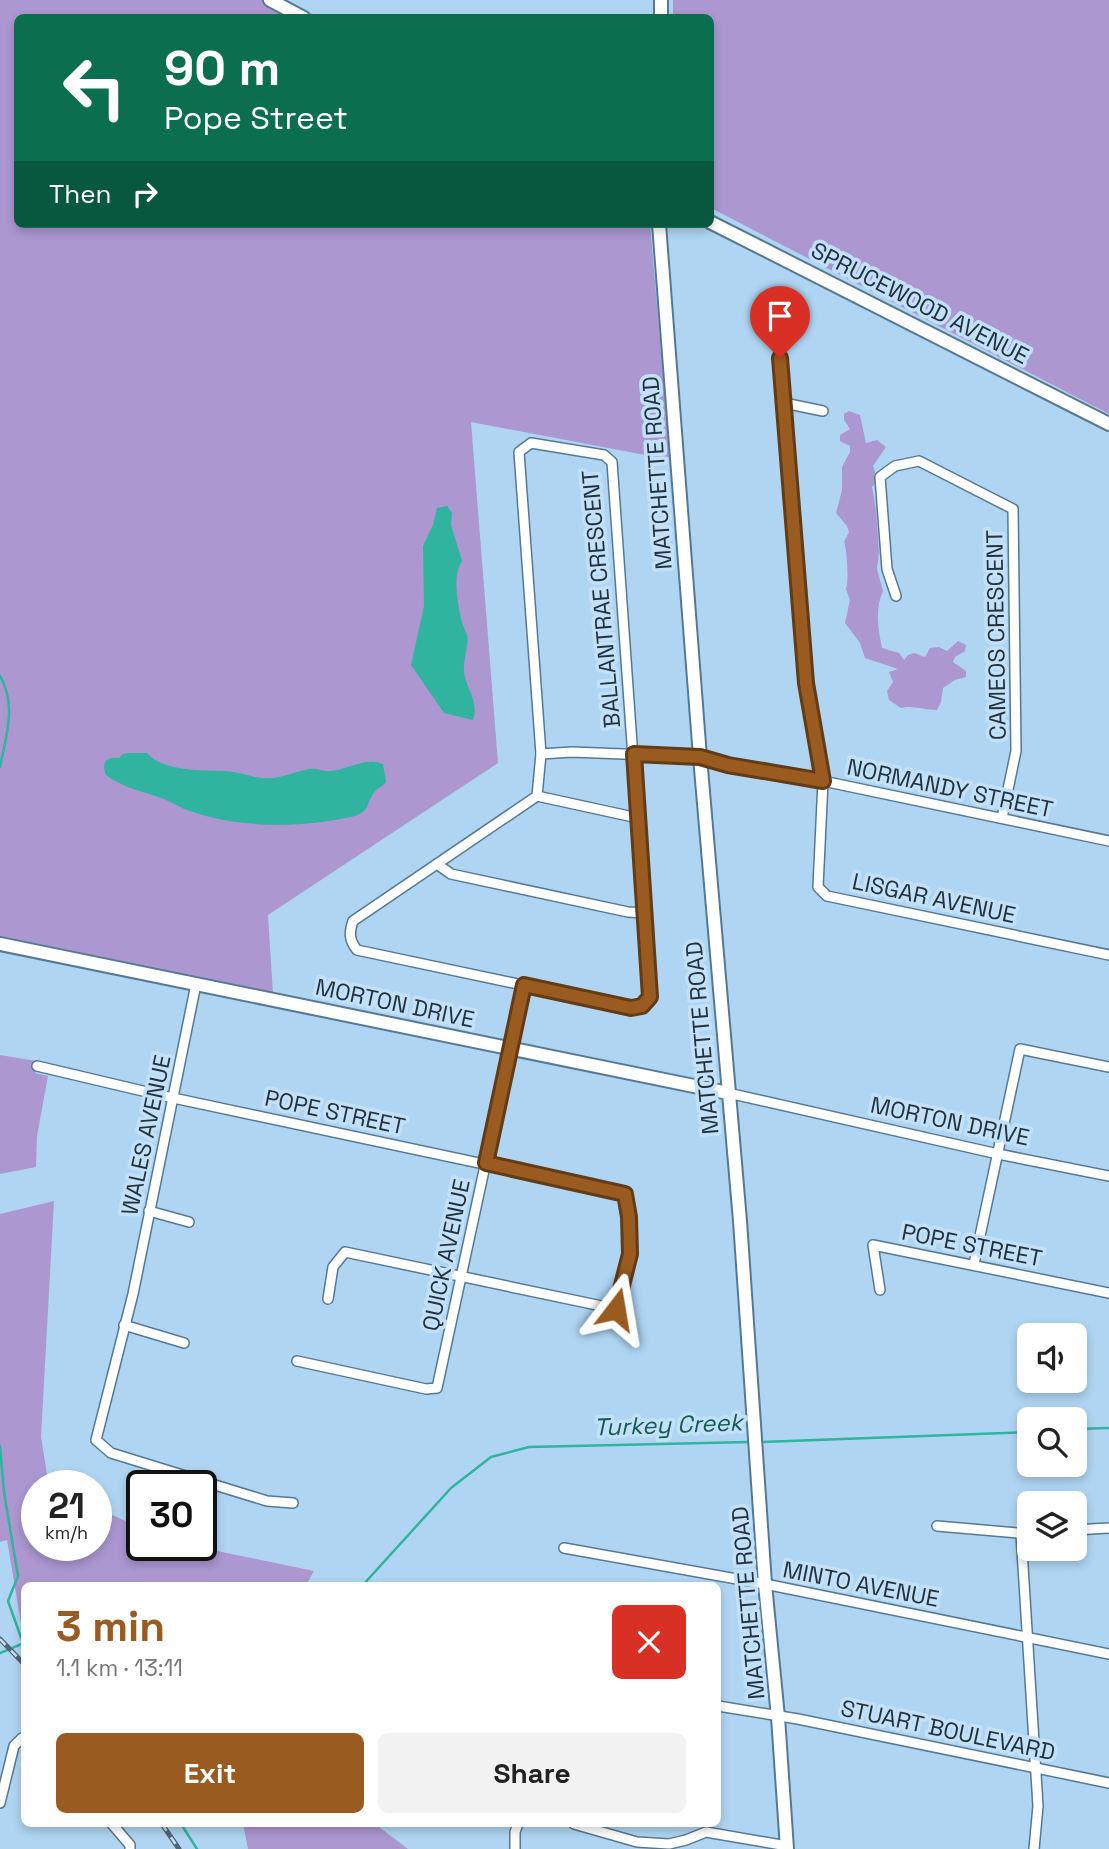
<!DOCTYPE html>
<meta charset="utf-8">
<style>
:root{--surface:#fff;--page:#f2f2f2;--text:#222;--muted:#767676;--accent:#995b20}
body{margin:0;font-family:"Space Grotesk",sans-serif;background:var(--page);color:var(--text);height:100vh;display:flex;flex-direction:column;font-size:26px;white-space:nowrap}
*{box-sizing:border-box;margin:0}
p{font-size:23px;color:var(--muted)}
.icon{flex:none;width:38px;height:38px;fill:none;stroke:currentColor;stroke-width:2;stroke-linecap:round;stroke-linejoin:round}
.map{position:relative;flex:1;overflow:hidden}
.side{position:absolute;left:21px;top:1582px;width:700px;height:245px;display:flex;flex-direction:column;background:var(--surface);border-radius:10px;box-shadow:0 4px 10px #0003}
.side>*{flex:none}
.banner{position:absolute;left:14px;top:14px;width:700px;height:214px;border-radius:10px;box-shadow:0 4px 10px #0003;background:#0b6e4f;color:#fff;overflow:hidden}
.tools{position:absolute;left:1017px;top:1323px;display:grid;gap:14px}
.tools a{display:grid;place-items:center;width:70px;height:70px;border-radius:10px;background:var(--surface);box-shadow:0 4px 10px #0003;font-size:35px}
.speed{position:absolute;left:21px;top:1470px;display:flex;gap:14px;font-size:35px;font-weight:700;text-align:center}
.speed>*{display:grid;place-content:center;width:91px;height:91px;border-radius:50%;background:var(--surface);box-shadow:0 4px 10px #0003;line-height:1}
.speed small{font-size:18px;font-weight:400}
.speed .limit{border:4px solid #111;border-radius:10px;background:#fff;color:#111}
.pin{position:absolute;display:grid;place-items:center;width:60px;height:60px;color:#fff;margin:-72px -30px;border-radius:50% 50% 50% 0;rotate:-45deg;box-shadow:0 0 7px #0007}
.pin .icon{rotate:45deg}
.me{position:absolute;width:77px;margin:-38px;rotate:14deg;stroke-linejoin:round;filter:drop-shadow(0 0 5px #0008)}
.turn{display:flex;align-items:center;gap:24px;height:147px;padding:0 35px;font-size:32px}
.turn .icon{width:91px;height:91px;stroke-width:2.5}
.turn b{display:block;font-size:49px;line-height:60px}
.then{display:flex;align-items:center;height:66px;padding:0 35px;background:#0003;gap:14px;font-size:26px}
.round{display:grid;place-items:center;flex:none;width:74px;height:74px;border-radius:10px;background:var(--page)}
.overview{display:flex;align-items:center;justify-content:space-between;height:119px;padding:0 35px}
h1{font-size:42px;font-weight:600;line-height:52px;color:var(--accent)}
.button{display:flex;gap:14px;margin-top:auto;padding:14px 35px}
.button a{flex:1;height:80px;border-radius:10px;background:var(--accent);color:#fff;font-size:28px;font-weight:600;line-height:80px;text-align:center}
.button a+a{background:var(--page);color:var(--text)}
.map>svg:first-child{display:block}
</style>
<div class="map">
<svg width="1109" height="1849" viewBox="0 0 1109 1849">
<rect width="100%" height="100%" fill="#afd5f2"/>
<g fill="#ac97d1">
<polygon points="0,0 263,0 298,17 18,18 18,224 650,224 670,457 661,458 471,422 498,763 268,915 273,994 0,937"/>
<polygon points="673,0 1109,0 1109,414 711,208 710,18 673,17"/>
<path d="M849 411 860 415 866 443 877 440 886 447 873 466C876 474 878 481 872 487L876 510 879 552 877 569 883 591C875 608 878 629 882 648L899 653 904 660 908 655 914 653 925 657 930 648 939 647 947 651 958 641 966 645 965 651 955 657 953 662 966 671V677L955 680 943 688 941 702 937 710C925 710 912 705 901 708L889 700 887 691 893 682 889 672 898 669 865 658 860 643 845 623 850 600 846 589C849 583 847 549 844 542L849 532 847 526 836 513 842 490V467L850 452V446L840 441V435L850 429 844 420V414Z"/>
<polygon points="0,1055 36,1061 35,1073 48,1076 37,1136 36,1167 0,1174"/>
<polygon points="54,1201 41,1437 49,1486 37,1486 37,1545 96,1545 96,1508 142,1528 142,1545 188,1545 314,1571 306,1585 24,1586 24,1623 21,1623 7,1540 0,1542 0,1214"/>
<polygon points="243,1824 375,1824 408,1849 248,1849"/>
</g>
<g fill="#30b39f">
<path d="M447 506 452 513 451 525 462 561C452 575 458 603 461 619 462 625 466 630 467 635 469 644 463 660 464 673 467 689 479 702 473 720L444 713 411 665 424 606 423 546 433 525 437 508Z"/>
<path d="M130 753H147C164 772 201 770 224 771 237 771 250 777 262 778 278 780 294 772 309 769 317 768 324 772 331 771 349 769 365 757 383 764L386 782C383 786 376 789 373 794 366 805 370 810 355 816 302 828 242 829 190 811 180 808 171 801 161 798 142 791 123 788 106 775 101 763 106 756 119 758L123 754Z"/>
</g>
<g fill="none" stroke-linecap="round" stroke-linejoin="round">
<g stroke="#30b39f" stroke-width="2.5">
<path d="M0 676C17 705 6 737 0 767"/>
<polyline points="1074,1429 1109,1428"/>
<polyline points="760,1442 1029,1432"/>
<polyline points="0,1446 4,1492 18,1576 8,1601 23,1643"/>
<polyline points="362,1586 451,1488 491,1457 529,1447 749,1442"/>
<polyline points="0,1653 24,1643"/>
<polyline points="181,1824 197,1849"/>
</g>
<g stroke="#567993" stroke-width="12">
<g id="street">
<polyline points="778,335 806,683 823,781 818,887 827,896 1109,955"/>
<polyline points="784,403 823,411"/>
<path d="M531 443 604 455 612 462 650 997 642 1006 631 1008 357 950C349 940 349 933 353 921L537 796 541 754 519 452Z"/>
<polyline points="896,596 887,569 880,477 895,466 919,461 1013,509 1016,751 1002,818"/>
<polyline points="541,754 572,752 700,757 728,765 823,781 1109,841"/>
<polyline points="537,796 638,818"/>
<polyline points="437,864 451,874 628,912 645,913"/>
<polyline points="196,984 133,1294 96,1440 111,1453 267,1501 293,1503"/>
<polyline points="37,1066 164,1096 625,1194 629,1217 630,1254 616,1309 345,1252 333,1267 328,1299"/>
<polyline points="728,1093 998,1154 1109,1176"/>
<polyline points="149,1211 189,1222"/>
<polyline points="974,1264 1020,1049 1109,1067"/>
<polyline points="880,1290 873,1245 1109,1293"/>
<polyline points="124,1325 184,1343"/>
<polyline points="297,1361 426,1389 437,1388 524,985"/>
<polyline points="937,1526 1029,1534"/>
<polyline points="1074,1530 1109,1528"/>
<polyline points="1021,1534 1038,1806 1034,1849"/>
<polyline points="564,1548 765,1584 1109,1654"/>
<polyline points="718,1706 798,1719 1109,1783"/>
<polyline points="0,1803 14,1746 22,1738 24,1740"/>
<polyline points="112,1824 130,1845 130,1849"/>
<polyline points="574,1824 637,1842 669,1844 686,1840 706,1832 787,1846"/>
<polyline points="515,1849 515,1832 518,1824"/>
</g>
</g>
<g stroke="#567993" stroke-width="16">
<g id="secondary">
<polyline points="270,0 304,18"/>
<polyline points="661,18 661,0"/>
<polyline points="710,222 1109,424"/>
<polyline points="659,224 700,757 740,1221 765,1584 778,1717 787,1849"/>
<polyline points="0,944 728,1093"/>
</g>
</g>
<use href="#street" stroke="#fff" stroke-width="9"/>
<use href="#secondary" stroke="#fff" stroke-width="12"/>
<g stroke="#4f6676" stroke-width="5">
<g id="rail">
<polyline points="0,1639 24,1664"/>
<polyline points="162,1824 179,1849"/>
</g>
</g>
<use href="#rail" stroke="#c2e1f9" stroke-width="2.5" stroke-dasharray="8" stroke-linecap="butt"/>
</g>
<g fill="none" stroke-linecap="round" stroke-linejoin="round">
<g stroke="#633b15" stroke-width="18">
<polyline id="route" points="616,1309 630,1254 629,1217 625,1194 486,1163 524,985 631,1008 642,1006 650,997 634,754 700,757 728,765 823,781 806,683 780,358"/>
</g>
<use href="#route" stroke="#995b20" stroke-width="12"/>
</g>
<g text-anchor="middle" stroke-width="7" stroke-linejoin="round" paint-order="stroke">
<g font-size="23" fill="#23323d" stroke="#c2e1f9">
<text transform="translate(920 303) rotate(27)" y="8">SPRUCEWOOD AVENUE</text>
<text transform="translate(657 473) rotate(-94)" y="8">MATCHETTE ROAD</text>
<text transform="translate(601 599) rotate(-95)" y="8">BALLANTRAE CRESCENT</text>
<text transform="translate(996 635) rotate(-91)" y="8">CAMEOS CRESCENT</text>
<text transform="translate(950 788) rotate(12)" y="8">NORMANDY STREET</text>
<text transform="translate(934 898) rotate(12)" y="8">LISGAR AVENUE</text>
<text transform="translate(395 1003) rotate(12)" y="8">MORTON DRIVE</text>
<text transform="translate(702 1038) rotate(-95)" y="8">MATCHETTE ROAD</text>
<text transform="translate(335 1112) rotate(12)" y="8">POPE STREET</text>
<text transform="translate(950 1121) rotate(12)" y="8">MORTON DRIVE</text>
<text transform="translate(146 1135) rotate(-78)" y="8">WALES AVENUE</text>
<text transform="translate(972 1245) rotate(11)" y="8">POPE STREET</text>
<text transform="translate(446 1255) rotate(-78)" y="8">QUICK AVENUE</text>
<text transform="translate(861 1584) rotate(11)" y="8">MINTO AVENUE</text>
<text transform="translate(748 1603) rotate(-95)" y="8">MATCHETTE ROAD</text>
<text transform="translate(948 1730) rotate(12)" y="8">STUART BOULEVARD</text>
</g>
<g font-size="24" font-style="italic" fill="#165b51" stroke="#c2e1f9">
<text transform="translate(668 1425) rotate(-2)" y="8">Turkey Creek</text>
</g>
</g>
</svg>
<div class="tools">
<a><svg class="icon" aria-label="sound" viewBox="0 0 24 24"><path d="M4 9h4l5-4v14l-5-4H4zM17 9q2 3 0 6"/></svg></a>
<a><svg class="icon" aria-label="search" viewBox="0 0 24 24"><circle cx="10" cy="10" r="6"/><path d="M15 15l6 6"/></svg></a>
<a><svg class="icon" aria-label="layers" viewBox="0 0 24 24"><path d="M12 4l9 5-9 5-9-5zM3 14l9 5 9-5"/></svg></a>
</div>
<div class="speed"><div>21<small>km/h</small></div><div class="limit">30</div></div>
<div class="pin" style="left:780px;top:358px;background:#d93025"><svg class="icon" aria-label="arrive" viewBox="0 0 24 24"><path d="M6 21V4h12l-3 4 3 4H6"/></svg></div>
<svg class="me" style="left:616px;top:1309px" viewBox="-20 -20 40 40"><path d="M0-17L14 15 0 8-14 15z" fill="#995b20" stroke="#fff" stroke-width="4"/></svg>
<div class="banner">
<div class="turn"><svg class="icon" aria-label="left" viewBox="0 0 24 24"><path d="M17 20v-9H6M10 6l-5 5 5 5"/></svg><div><b>90 m</b>Pope Street</div></div>
<div class="then">Then<svg class="icon" aria-label="right" viewBox="0 0 24 24"><path d="M7 20v-9h11M14 6l5 5-5 5"/></svg></div>
</div>
<section class="side">
<div class="overview"><div><h1>3 min</h1><p>1.1 km · 13:11</p></div><a class="round" style="background:#d93025;color:#fff"><svg class="icon" aria-label="close" viewBox="0 0 24 24"><path d="M6 6l12 12M18 6L6 18"/></svg></a></div>
<div class="button"><a>Exit</a><a>Share</a></div>
</section>
</div>
